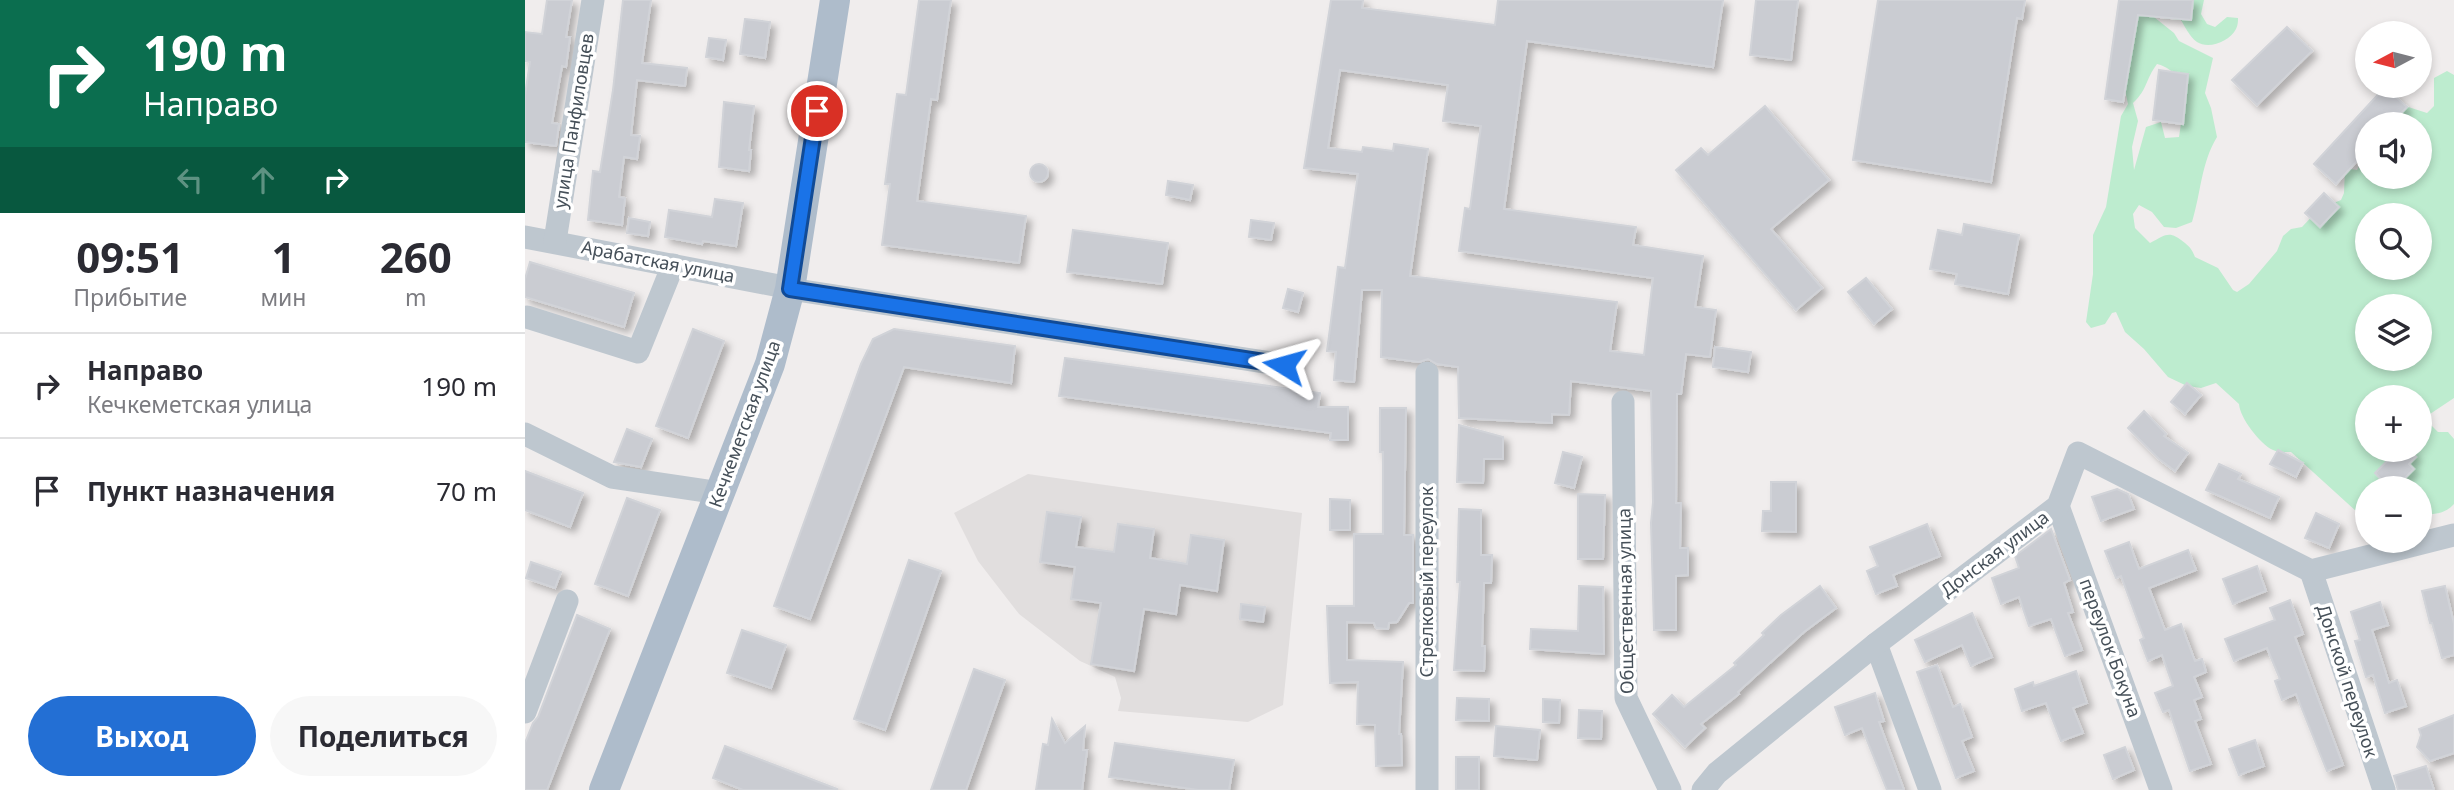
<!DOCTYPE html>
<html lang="ru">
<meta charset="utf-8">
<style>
:root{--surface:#fff;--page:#f7f7f7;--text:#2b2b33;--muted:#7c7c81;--line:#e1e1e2;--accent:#236fd4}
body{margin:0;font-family:"Noto Sans",sans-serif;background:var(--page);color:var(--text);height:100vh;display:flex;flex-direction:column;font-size:26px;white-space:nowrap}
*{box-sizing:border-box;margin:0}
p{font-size:23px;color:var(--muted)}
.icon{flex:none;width:38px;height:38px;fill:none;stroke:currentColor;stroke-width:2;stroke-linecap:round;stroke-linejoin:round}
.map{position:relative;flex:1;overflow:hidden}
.side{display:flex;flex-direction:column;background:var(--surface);width:525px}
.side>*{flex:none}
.hud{background:#0b6e4f;color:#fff;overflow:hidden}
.needle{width:46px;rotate:263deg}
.controls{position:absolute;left:1830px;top:21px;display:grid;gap:14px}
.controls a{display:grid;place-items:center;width:77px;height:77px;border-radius:50%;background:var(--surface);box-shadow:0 4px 10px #0003;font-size:35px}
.pin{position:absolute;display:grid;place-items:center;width:60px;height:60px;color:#fff;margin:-30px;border:4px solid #fff;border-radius:50%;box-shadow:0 2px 7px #0007}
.me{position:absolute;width:77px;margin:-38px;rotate:278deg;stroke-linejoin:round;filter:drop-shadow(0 0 5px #0008)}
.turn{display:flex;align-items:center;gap:24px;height:147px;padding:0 28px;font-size:32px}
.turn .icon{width:91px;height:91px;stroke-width:2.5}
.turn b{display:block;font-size:49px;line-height:60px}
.lanes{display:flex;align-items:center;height:66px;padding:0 28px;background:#0003;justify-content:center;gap:35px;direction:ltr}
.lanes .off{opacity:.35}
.eta{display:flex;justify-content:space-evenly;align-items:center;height:119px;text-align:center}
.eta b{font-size:42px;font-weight:700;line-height:49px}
.primary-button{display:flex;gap:14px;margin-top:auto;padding:14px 28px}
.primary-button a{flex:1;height:80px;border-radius:42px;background:var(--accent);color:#fff;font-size:28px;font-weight:700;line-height:80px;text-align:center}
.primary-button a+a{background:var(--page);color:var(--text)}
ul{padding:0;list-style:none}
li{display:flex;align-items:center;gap:21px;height:105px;padding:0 28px;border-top:2px solid var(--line)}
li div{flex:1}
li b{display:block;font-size:26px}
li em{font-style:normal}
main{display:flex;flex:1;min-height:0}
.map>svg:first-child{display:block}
</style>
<main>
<section class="side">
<div class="hud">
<div class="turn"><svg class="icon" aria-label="right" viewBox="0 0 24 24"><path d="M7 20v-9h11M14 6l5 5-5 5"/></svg><div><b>190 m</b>Направо</div></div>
<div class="lanes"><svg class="icon off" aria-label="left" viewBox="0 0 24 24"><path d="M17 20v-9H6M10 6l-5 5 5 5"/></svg><svg class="icon off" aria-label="ahead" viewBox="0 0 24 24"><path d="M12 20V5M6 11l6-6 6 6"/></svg><svg class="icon" aria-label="right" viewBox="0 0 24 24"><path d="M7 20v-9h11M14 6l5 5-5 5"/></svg></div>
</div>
<div class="eta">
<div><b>09:51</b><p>Прибытие</p></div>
<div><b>1</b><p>мин</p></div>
<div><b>260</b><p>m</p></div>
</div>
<ul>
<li><svg class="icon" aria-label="right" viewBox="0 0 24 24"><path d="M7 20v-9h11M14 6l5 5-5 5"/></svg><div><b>Направо</b><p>Кечкеметская улица</p></div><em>190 m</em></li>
<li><svg class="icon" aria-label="arrive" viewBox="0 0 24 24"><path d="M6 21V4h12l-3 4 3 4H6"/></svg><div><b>Пункт назначения</b></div><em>70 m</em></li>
</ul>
<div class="primary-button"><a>Выход</a><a>Поделиться</a></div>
</section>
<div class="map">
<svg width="1929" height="790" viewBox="0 0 1929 790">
<defs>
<filter id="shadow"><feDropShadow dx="5" dy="5" stdDeviation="3.5" flood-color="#0004"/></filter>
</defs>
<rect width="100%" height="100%" fill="#f0eded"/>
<polygon fill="#e1dede" points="503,474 777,513 758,705 723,722 593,711 596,698 590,677 555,661 494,614 453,561 429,513"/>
<path fill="#bdeccf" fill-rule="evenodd" d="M1631 0H1679L1676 14 1682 24 1690 27 1702 17 1713 18C1713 21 1713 25 1711 29 1705 41 1684 50 1672 42 1665 37 1660 27 1656 20L1629 17 1649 33 1654 41 1688 58 1680 93 1686 108 1692 137C1676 163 1676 193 1667 222L1651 228 1639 227 1627 212 1614 205 1608 214 1610 228 1625 243C1642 234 1644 230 1660 243 1666 248 1667 250 1670 257L1693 268 1708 290 1712 292 1724 284 1752 251 1758 236 1766 229 1777 227 1794 209 1816 200 1819 193 1820 168 1832 170 1843 150V177H1895V124H1848L1850 115 1874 104 1902 113 1909 106V78L1922 71 1929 75V398L1899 418 1913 432H1923L1929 439V504C1920 514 1908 515 1895 514V488H1843V522L1766 452C1760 452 1754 453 1748 450 1735 444 1715 418 1714 404L1691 383 1676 388 1662 386 1643 377 1619 349 1600 332 1591 312 1587 313 1580 324 1566 328 1561 322 1568 274V235L1581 207 1596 116 1603 104 1598 81 1603 19ZM1632 64C1665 72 1658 111 1654 137L1640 138 1636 122 1621 127 1609 170 1607 147 1613 121 1608 103C1623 89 1620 80 1632 64ZM1843 215H1895V268H1843ZM1843 306H1895V359H1843ZM1843 397H1895V450H1843Z"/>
<g fill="#caccd2" stroke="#d1d3d8" stroke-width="2" fill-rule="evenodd" filter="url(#shadow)">
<polygon points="22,0 47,0 41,37 45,37 41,67 37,66 27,123 34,124 31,146 0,142 0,95 5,62 0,61 0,32 17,34"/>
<polygon points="98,0 126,0 117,63 162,68 160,86 112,80 106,135 115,136 112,159 99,157 94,197 100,198 97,225 63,220 68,171 75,172 88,90"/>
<polygon points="394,0 426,0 412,100 406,99 392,201 501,216 494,263 357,245 365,184 360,184 372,94 381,95"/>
<path d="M806 0H838L837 8 970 25 973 0H1198L1188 67 1002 41 979 209 1111 227 1108 245 1178 256 1170 307 1191 310 1185 357 1161 354 1156 394H1152L1151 503H1156L1155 548H1163V575L1151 576V630H1129L1126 523 1128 502 1126 391 1046 381 1044 415 1027 414V423L934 418 933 367 912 364 903 359 894 362 856 357 857 290H837L829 382 809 380 811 352 802 351 813 267 820 268 833 174 779 168ZM815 70 923 85 918 121 956 126 945 209 940 208 934 251 1128 278 1119 355 1085 351 1092 302 885 276 903 149 869 144 868 151 838 147 837 152 803 148Z"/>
<polygon points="1231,0 1273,0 1266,60 1225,55"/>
<polygon points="1353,0 1500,0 1497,19 1492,18 1466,182 1328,160"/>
<polygon points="1594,0 1668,0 1666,20 1613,15 1598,102 1580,99"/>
<polygon points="220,19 245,22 240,58 215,54"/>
<polygon points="1762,27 1787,51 1732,105 1707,80"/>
<polygon points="184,38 201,40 198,60 181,57"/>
<polygon points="1634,70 1663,74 1658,124 1628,120"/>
<polygon points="1860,87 1882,107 1866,124 1843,124 1843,149 1811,184 1789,164"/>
<polygon points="199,102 229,106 224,150 226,150 224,171 194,167"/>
<polygon points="1240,106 1304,180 1246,229 1297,288 1271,310 1151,170 1176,148 1183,155"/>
<circle cx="514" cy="173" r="9"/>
<polygon points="643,181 668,185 665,200 641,195"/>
<polygon points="1799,193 1814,207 1795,227 1780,213"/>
<polygon points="190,199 218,203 211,246 178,241 177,244 140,237 144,210 187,217"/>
<polygon points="104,218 125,222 123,236 102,233"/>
<polygon points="726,220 749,223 746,240 724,237"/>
<polygon points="1439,224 1494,235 1483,294 1430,284 1432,274 1405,269 1413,230 1437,235"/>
<polygon points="548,230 643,243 637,284 542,272"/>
<polygon points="5,262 109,293 99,327 0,297 0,279"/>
<polygon points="1341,278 1367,309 1349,324 1323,292"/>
<polygon points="763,289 778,293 773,312 758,308"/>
<polygon points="168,329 199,341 163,438 131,426"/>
<polygon points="369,329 490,346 486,383 379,367 285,619 249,606 336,364 348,339"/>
<polygon points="1190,347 1226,352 1223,372 1188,367"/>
<polygon points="540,358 795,393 793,407 823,407 823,440 805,440 806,433 534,396"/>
<polygon points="1662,383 1676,395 1660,414 1646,402"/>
<polygon points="855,408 881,408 879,535 888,535 888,603 884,603 872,622 864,623 863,629 851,628 849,623 822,622 822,660 878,662 874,734 876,734 877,765 851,766 850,725 832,724 833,682 805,683 802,606 829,606 829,534 858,534 858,452 855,452"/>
<polygon points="1619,411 1641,434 1639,436 1663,453 1650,471 1634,459 1603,428"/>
<polygon points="934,425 978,437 978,459 959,459 958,483 932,482"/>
<polygon points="102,429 127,439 116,467 89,462"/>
<polygon points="1753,450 1778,463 1771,477 1745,464"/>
<polygon points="1873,450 1884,450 1891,457 1884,464 1889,469 1874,484 1869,479 1862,486 1850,473"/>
<polygon points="1038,452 1057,457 1049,488 1030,483"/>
<polygon points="1694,464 1716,474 1713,479 1754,497 1745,518 1681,490"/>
<polygon points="0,471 58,493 45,527 0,510"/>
<polygon points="1246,482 1271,482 1271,532 1237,531 1238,511 1246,511"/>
<polygon points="1592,489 1603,494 1609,509 1576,521 1567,497"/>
<polygon points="1053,494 1080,495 1078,559 1053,559"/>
<polygon points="102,498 135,510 103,596 70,584"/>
<polygon points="805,499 825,500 825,530 805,530"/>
<polygon points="934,509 956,510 956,555 967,555 966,583 959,583 957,646 960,646 959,671 929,670 935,582 932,582"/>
<polygon points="522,512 556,517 551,547 589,552 593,524 629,529 625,558 662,564 666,535 699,540 692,591 655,585 651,614 619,609 609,671 566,664 576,603 546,599 550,567 515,562"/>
<polygon points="1791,513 1814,524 1804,548 1780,538"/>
<polygon points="1402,524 1415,556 1368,575 1372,586 1351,594 1342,571 1353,566 1345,547"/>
<polygon points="1526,529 1545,580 1539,583 1548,612 1543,613 1557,650 1540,656 1526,619 1504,626 1494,597 1476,604 1467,578 1494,568 1490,556"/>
<polygon points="1604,542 1614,569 1663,550 1671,570 1624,588 1640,630 1656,624 1670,661 1677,659 1681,672 1669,677 1677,697 1669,700 1676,719 1670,721 1686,764 1665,771 1644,710 1638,712 1630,693 1648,686 1637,655 1623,661 1615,640 1619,638 1596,576 1591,578 1580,551"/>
<polygon points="384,560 416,571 360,730 329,719"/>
<polygon points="6,562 36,572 30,588 1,578"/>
<polygon points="1732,566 1741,591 1708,604 1698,579"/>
<polygon points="1054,586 1078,587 1079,654 1005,649 1006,629 1053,631"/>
<polygon points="1295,586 1311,608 1279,632 1213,692 1214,694 1176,724 1180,728 1160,747 1128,714 1147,695 1159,707 1211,665 1209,663 1239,635 1237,633 1256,615"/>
<polygon points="1920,586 1929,624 1929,655 1917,658 1907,623 1905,623 1897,591"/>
<polygon points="1765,600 1778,634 1770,637 1818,765 1802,771 1771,694 1757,700 1750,681 1755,679 1742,648 1709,661 1700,639 1750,620 1745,608"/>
<polygon points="1855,602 1863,625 1847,630 1864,683 1872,680 1881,706 1860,713 1848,675 1841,677 1830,641 1835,640 1826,612"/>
<polygon points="716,604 740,607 738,622 715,619"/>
<polygon points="1447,613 1467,657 1446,666 1437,645 1400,662 1390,640"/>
<polygon points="52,615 85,629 22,790 0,790 0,743 8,723 13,717"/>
<polygon points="217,630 261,645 246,688 202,673"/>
<polygon points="1412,665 1428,707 1435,704 1447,737 1437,741 1449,771 1431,778 1392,672"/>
<polygon points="449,669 480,680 441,790 406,790"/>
<polygon points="1551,671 1562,703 1548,708 1558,733 1536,741 1521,703 1497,711 1490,689 1508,682 1509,686"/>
<polygon points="1350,693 1359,721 1354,722 1379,790 1362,790 1337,728 1320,735 1310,707"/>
<polygon points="932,698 964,699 964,721 931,720"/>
<polygon points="1018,699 1035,700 1034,723 1018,722"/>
<polygon points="1054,710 1077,711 1076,739 1053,738"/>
<polygon points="1929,715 1929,753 1905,761 1892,747 1896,735 1894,729"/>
<polygon points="527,719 540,743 560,726 558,750 562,750 557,790 511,790 518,744 523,745"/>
<polygon points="971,726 1015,730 1012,760 969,756"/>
<polygon points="1730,740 1739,766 1714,775 1704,749"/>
<polygon points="590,743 709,760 704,790 673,790 584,777"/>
<polygon points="200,746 312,789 312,790 218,790 188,778"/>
<polygon points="1600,747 1609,770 1588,779 1579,755"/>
<rect x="931" y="757" width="23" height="33"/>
<polygon points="1901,766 1909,790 1873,790 1869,776"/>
</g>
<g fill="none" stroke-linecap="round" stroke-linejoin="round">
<g stroke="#bec7cf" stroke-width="23">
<polyline points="0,237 265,288"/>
<polyline points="30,241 68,0"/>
<polyline points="265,289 759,365"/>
<polyline points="2,317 113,352 148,265"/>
<polyline points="902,373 902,790"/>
<polyline points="1098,402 1101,698 1145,790"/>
<polyline points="0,434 87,477 195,493"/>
<polyline points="1533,506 1636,790"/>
<polyline points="1786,571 1859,790"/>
<polyline points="1351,644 1405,790"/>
<polyline points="0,712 42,601"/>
<polyline points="1178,790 1192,773 1351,644 1533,506 1553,453 1786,571 1929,535"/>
</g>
<polyline stroke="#aebccb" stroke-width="30" points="79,790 245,364 265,289 310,0"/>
</g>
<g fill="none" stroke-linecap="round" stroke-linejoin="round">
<g stroke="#114b97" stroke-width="18">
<polyline id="route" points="292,111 265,289 759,365"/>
</g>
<use href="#route" stroke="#1a73e8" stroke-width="12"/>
</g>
<g text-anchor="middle" stroke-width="7" stroke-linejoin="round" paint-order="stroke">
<g font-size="18" fill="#465059" stroke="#fff">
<text transform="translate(49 121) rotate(-81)" y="6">улица Панфиловцев</text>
<text transform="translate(133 262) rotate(11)" y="6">Арабатская улица</text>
<text transform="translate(220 424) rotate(-70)" y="6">Кечкеметская улица</text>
<text transform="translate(1470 554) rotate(-37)" y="6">Донская улица</text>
<text transform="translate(902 582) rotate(-90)" y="6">Стрелковый переулок</text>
<text transform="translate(1101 601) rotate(-91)" y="6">Общественная улица</text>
<text transform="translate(1585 648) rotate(70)" y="6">переулок Бокуна</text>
<text transform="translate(1822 681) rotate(72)" y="6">Донской переулок</text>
</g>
</g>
</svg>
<div class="controls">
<a><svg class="needle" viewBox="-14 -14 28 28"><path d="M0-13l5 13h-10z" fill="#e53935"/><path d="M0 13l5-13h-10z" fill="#7c7c81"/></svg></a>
<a><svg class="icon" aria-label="sound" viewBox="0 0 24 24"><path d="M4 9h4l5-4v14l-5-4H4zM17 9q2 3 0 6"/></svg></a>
<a><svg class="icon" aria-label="search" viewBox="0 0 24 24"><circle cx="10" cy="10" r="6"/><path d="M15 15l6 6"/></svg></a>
<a><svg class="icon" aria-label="layers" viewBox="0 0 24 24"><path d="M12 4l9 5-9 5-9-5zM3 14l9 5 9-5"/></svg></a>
<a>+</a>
<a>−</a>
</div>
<div class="pin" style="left:292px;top:111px;background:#d93025"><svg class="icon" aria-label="arrive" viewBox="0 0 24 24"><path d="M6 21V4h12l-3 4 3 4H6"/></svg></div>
<svg class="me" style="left:759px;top:365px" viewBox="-20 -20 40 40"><path d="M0-17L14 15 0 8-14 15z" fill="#1a73e8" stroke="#fff" stroke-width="4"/></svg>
</div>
</main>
